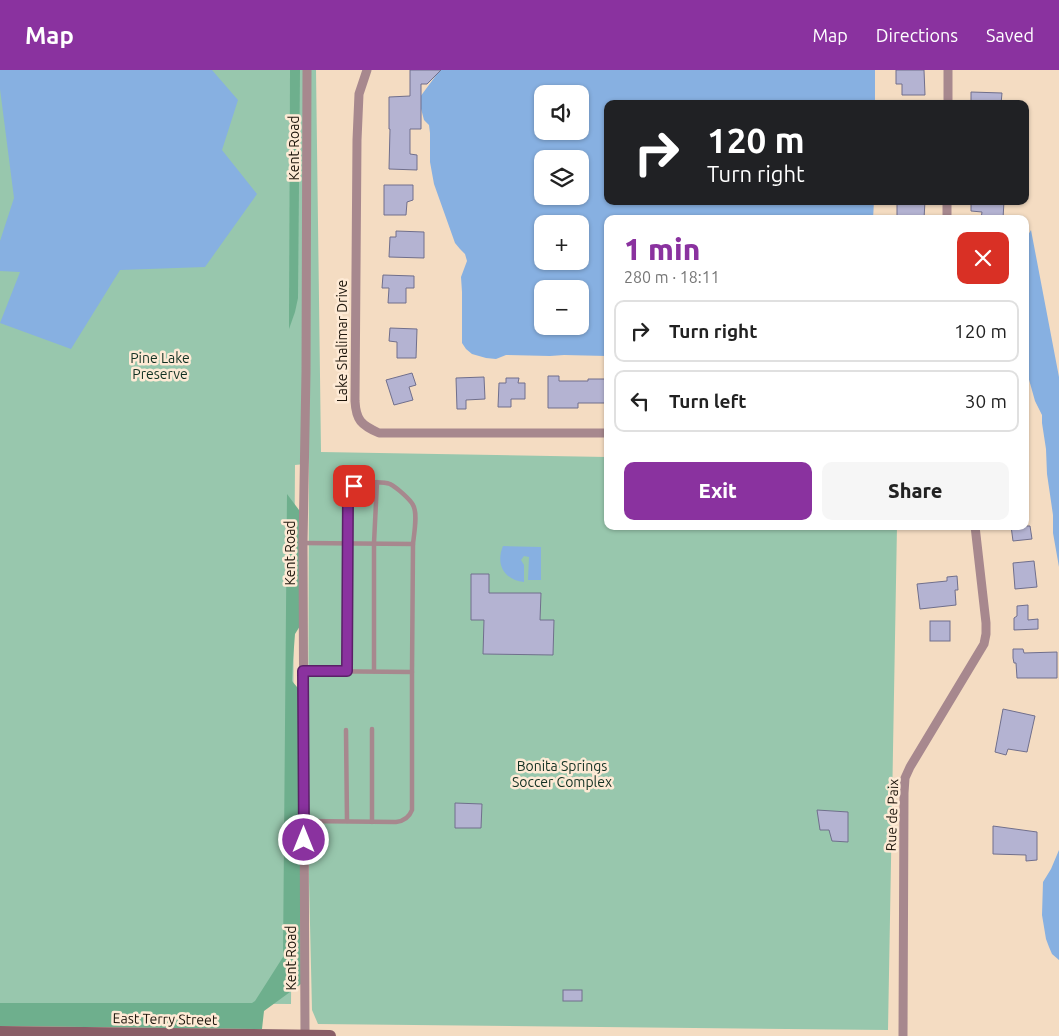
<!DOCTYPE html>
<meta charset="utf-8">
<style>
:root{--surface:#fff;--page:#f6f6f6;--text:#222;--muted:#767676;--line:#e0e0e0;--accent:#8a329f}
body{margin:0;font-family:Ubuntu,sans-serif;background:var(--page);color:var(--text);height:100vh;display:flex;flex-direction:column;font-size:19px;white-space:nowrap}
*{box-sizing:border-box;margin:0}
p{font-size:16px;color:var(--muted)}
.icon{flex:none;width:28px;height:28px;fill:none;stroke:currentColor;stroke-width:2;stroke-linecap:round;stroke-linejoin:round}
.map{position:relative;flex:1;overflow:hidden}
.panel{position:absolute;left:604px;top:145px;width:425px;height:315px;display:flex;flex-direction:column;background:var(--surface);border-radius:10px;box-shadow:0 1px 4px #0004}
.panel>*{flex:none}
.top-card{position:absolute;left:604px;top:30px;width:425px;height:105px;border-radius:10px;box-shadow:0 1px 4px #0004;background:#202124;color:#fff;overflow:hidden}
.buttons{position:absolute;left:534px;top:15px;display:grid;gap:10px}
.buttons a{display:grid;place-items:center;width:55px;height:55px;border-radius:10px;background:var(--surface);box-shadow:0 1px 4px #0004;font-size:25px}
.pin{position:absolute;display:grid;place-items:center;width:42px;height:42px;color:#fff;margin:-21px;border-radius:10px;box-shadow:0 2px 8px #0006}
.me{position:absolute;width:55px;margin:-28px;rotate:0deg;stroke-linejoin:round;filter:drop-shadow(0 0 4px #0008)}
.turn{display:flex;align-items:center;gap:18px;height:105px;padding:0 20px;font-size:22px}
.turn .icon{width:65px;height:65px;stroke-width:2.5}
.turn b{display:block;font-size:35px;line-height:42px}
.round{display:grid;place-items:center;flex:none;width:52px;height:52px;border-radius:10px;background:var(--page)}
.headline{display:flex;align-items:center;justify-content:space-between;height:85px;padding:0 20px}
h1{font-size:30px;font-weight:800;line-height:38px;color:var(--accent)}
.cta{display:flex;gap:10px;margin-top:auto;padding:10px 20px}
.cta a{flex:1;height:58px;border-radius:10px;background:var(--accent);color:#fff;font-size:20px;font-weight:800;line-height:58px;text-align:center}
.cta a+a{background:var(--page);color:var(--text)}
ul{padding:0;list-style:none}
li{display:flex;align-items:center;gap:15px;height:62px;margin:0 10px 8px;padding:0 10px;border:2px solid var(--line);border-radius:10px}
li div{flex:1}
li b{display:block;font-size:19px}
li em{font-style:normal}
header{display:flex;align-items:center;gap:30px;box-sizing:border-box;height:70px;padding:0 25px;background:var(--accent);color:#fff}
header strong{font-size:24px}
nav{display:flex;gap:28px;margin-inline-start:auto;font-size:18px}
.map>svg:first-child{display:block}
</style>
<header>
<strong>Map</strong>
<nav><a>Map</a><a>Directions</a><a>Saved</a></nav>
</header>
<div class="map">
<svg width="1059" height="966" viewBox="0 0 1059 966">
<rect width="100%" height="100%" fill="#f4dcc2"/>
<polygon fill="#98c7ad" points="0,0 316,0 321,382 607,387 608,456 897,456 888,960 318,954 312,940 308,768 309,382 305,382 305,394 295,395 291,934 0,933"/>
<g fill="#6eaf8d">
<polygon points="290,0 300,0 298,228 295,242 289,259"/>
<polygon points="287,424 305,448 305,548 295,564 293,590 292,611 302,623 304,755 293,765 285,775 300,790 301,914 264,941 262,959 0,956 0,933 252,933 255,931 283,887"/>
</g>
<g fill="#87b0e1" fill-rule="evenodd">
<polygon points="0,0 212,0 238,30 222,80 257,124 205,197 120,200 71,279 0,253 20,202 0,201 0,171 14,128 0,19"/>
<path d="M440 0H875V34H608V131H874L873 149H608L607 286 564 285 550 286 506 285 496 289 486 288 472 284 466 279 462 273V222L461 207 467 191 465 184 460 179 455 173 434 114 430 92V63L429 55 424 50 420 35V27ZM542 24H580V61H542ZM542 89H580V126H542ZM542 154H580V191H542ZM542 219H580V256H542Z"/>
<polygon points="1031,160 1059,307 1059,497 1053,463 1053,445 1047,404 1046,379 1042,353 1042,345 1035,331 1028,306 1028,290 1025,257 1025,170"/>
<path d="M503 476 541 477V510H528L529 487 524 486 521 490 524 495V512C505 510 495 495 503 476Z"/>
<polygon points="1059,780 1059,890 1052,884 1049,877 1046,869 1042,845 1043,812 1051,799"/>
</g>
<g fill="#b4b3d2" stroke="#706f8c">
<polygon points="410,0 441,0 427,14 421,14 421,59 410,59 410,84 417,85 417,100 389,99 390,59 389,59 389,27 410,26"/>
<polygon points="896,0 924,0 925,25 902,25 902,14 896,14"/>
<polygon points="971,22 1002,23 1001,34 971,34"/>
<polygon points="384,115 413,115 413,130 407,132 406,145 384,145"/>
<polygon points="897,131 925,131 924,149 897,149"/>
<polygon points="971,131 1004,131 1003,149 981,149 982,142 971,141"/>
<polygon points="396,161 424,162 424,188 389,187 390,167 396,167"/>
<polygon points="383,205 414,206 414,218 406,218 406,233 388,233 389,218 382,218"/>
<polygon points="390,258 417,259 416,288 397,288 397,272 389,271"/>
<polygon points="412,303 416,315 409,317 413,330 394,335 386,310"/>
<polygon points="548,306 559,306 559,311 588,311 588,309 608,309 608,333 578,333 578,338 548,338"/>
<polygon points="484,307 485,329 466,330 466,339 457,339 456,308"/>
<polygon points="506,308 519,308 518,313 525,313 525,329 511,329 511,337 498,337 499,313 506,313"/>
<polygon points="1011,456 1030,456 1032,469 1013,471"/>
<polygon points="1034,491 1037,517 1015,519 1013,493"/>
<polygon points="471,504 489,504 489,523 541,523 540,550 554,550 553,585 483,584 484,550 471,550"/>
<polygon points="957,506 958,520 955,520 956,535 920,539 917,514 947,511 947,507"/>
<polygon points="1028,535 1028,550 1038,549 1038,559 1014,560 1014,548 1017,546 1017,536"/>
<rect x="930" y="551" width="20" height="20"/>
<polygon points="1013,579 1023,579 1024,583 1057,582 1057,608 1017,608 1016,593 1014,593 1013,588"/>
<polygon points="1003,639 1035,646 1027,682 1008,679 1006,685 995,682"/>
<polygon points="455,733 482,734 481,758 455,758"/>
<polygon points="817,740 848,742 848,772 832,771 829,760 820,760"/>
<polygon points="993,756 1037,762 1037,790 1026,791 1026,785 993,784"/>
<rect x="563" y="920" width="19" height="11"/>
</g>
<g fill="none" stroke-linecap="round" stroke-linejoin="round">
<g stroke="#a7888e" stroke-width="4.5">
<polyline points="303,473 413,474 412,602 304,601"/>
<path d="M347 601 348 425C350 421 351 418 355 416 362 412 382 411 390 414 396 417 410 429 413 435 418 443 414 464 413 474"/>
<polyline points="374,601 374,473 377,412"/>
<polyline points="346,660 347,751"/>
<path d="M304 751 396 752C404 751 409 748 412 740V602"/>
<polyline points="372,752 372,659"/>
</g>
<g stroke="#a7888e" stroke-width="9">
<path d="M367 0 359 24 357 70 355 331C356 350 361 355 379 363H608"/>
<polyline points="948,34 948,0"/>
<polyline points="947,149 947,131"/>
<polyline points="305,966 303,473 306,302 307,0"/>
<polyline points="903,966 904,723 905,708 910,697 984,574 986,564 986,553 975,456"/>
</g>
<polyline stroke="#895e67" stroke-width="12" points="0,962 330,966"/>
</g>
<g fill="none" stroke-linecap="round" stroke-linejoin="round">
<g stroke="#5a2067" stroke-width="12">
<polyline id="route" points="304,770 303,601 347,601 348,425 350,420 354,416"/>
</g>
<use href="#route" stroke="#8a329f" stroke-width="9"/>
</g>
<g text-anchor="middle" stroke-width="5" stroke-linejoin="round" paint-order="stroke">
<g font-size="14" fill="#1d150b" stroke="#feead5">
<text transform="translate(294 78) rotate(-90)" y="5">Kent Road</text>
<text transform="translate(342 271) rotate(-90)" y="5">Lake Shalimar Drive</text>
<text transform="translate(290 483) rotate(-90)" y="5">Kent Road</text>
<text transform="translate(892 745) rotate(-88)" y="5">Rue de Paix</text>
<text transform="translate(291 888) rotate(-90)" y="5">Kent Road</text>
<text transform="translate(165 949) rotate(1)" y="5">East Terry Street</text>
</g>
<g font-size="14" fill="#123022" stroke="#feead5">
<text x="160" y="293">Pine Lake<tspan x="160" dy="16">Preserve</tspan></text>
<text x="562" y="701">Bonita Springs<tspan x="562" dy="16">Soccer Complex</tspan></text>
</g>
</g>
</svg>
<div class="buttons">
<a><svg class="icon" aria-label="sound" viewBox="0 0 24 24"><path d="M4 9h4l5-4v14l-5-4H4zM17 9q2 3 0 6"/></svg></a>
<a><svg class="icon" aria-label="layers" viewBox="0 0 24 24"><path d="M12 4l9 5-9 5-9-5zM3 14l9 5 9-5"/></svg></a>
<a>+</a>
<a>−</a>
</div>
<div class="pin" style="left:354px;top:416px;background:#d93025"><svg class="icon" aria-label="arrive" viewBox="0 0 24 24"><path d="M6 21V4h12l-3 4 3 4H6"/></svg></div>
<svg class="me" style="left:304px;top:770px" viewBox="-20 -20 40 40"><circle r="17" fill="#8a329f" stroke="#fff" stroke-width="3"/><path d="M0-11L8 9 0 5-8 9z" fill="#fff"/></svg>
<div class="top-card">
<div class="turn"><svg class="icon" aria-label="right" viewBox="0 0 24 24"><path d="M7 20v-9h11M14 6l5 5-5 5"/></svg><div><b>120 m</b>Turn right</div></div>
</div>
<section class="panel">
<div class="headline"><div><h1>1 min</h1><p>280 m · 18:11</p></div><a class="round" style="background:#d93025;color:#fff"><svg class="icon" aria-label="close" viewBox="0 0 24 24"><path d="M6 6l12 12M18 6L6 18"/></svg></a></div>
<ul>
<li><svg class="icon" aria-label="right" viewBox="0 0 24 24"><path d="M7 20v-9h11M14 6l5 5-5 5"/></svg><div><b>Turn right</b></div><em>120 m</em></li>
<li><svg class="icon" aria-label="left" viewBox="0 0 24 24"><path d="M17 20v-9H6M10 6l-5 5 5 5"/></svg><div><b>Turn left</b></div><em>30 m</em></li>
</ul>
<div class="cta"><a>Exit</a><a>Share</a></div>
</section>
</div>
